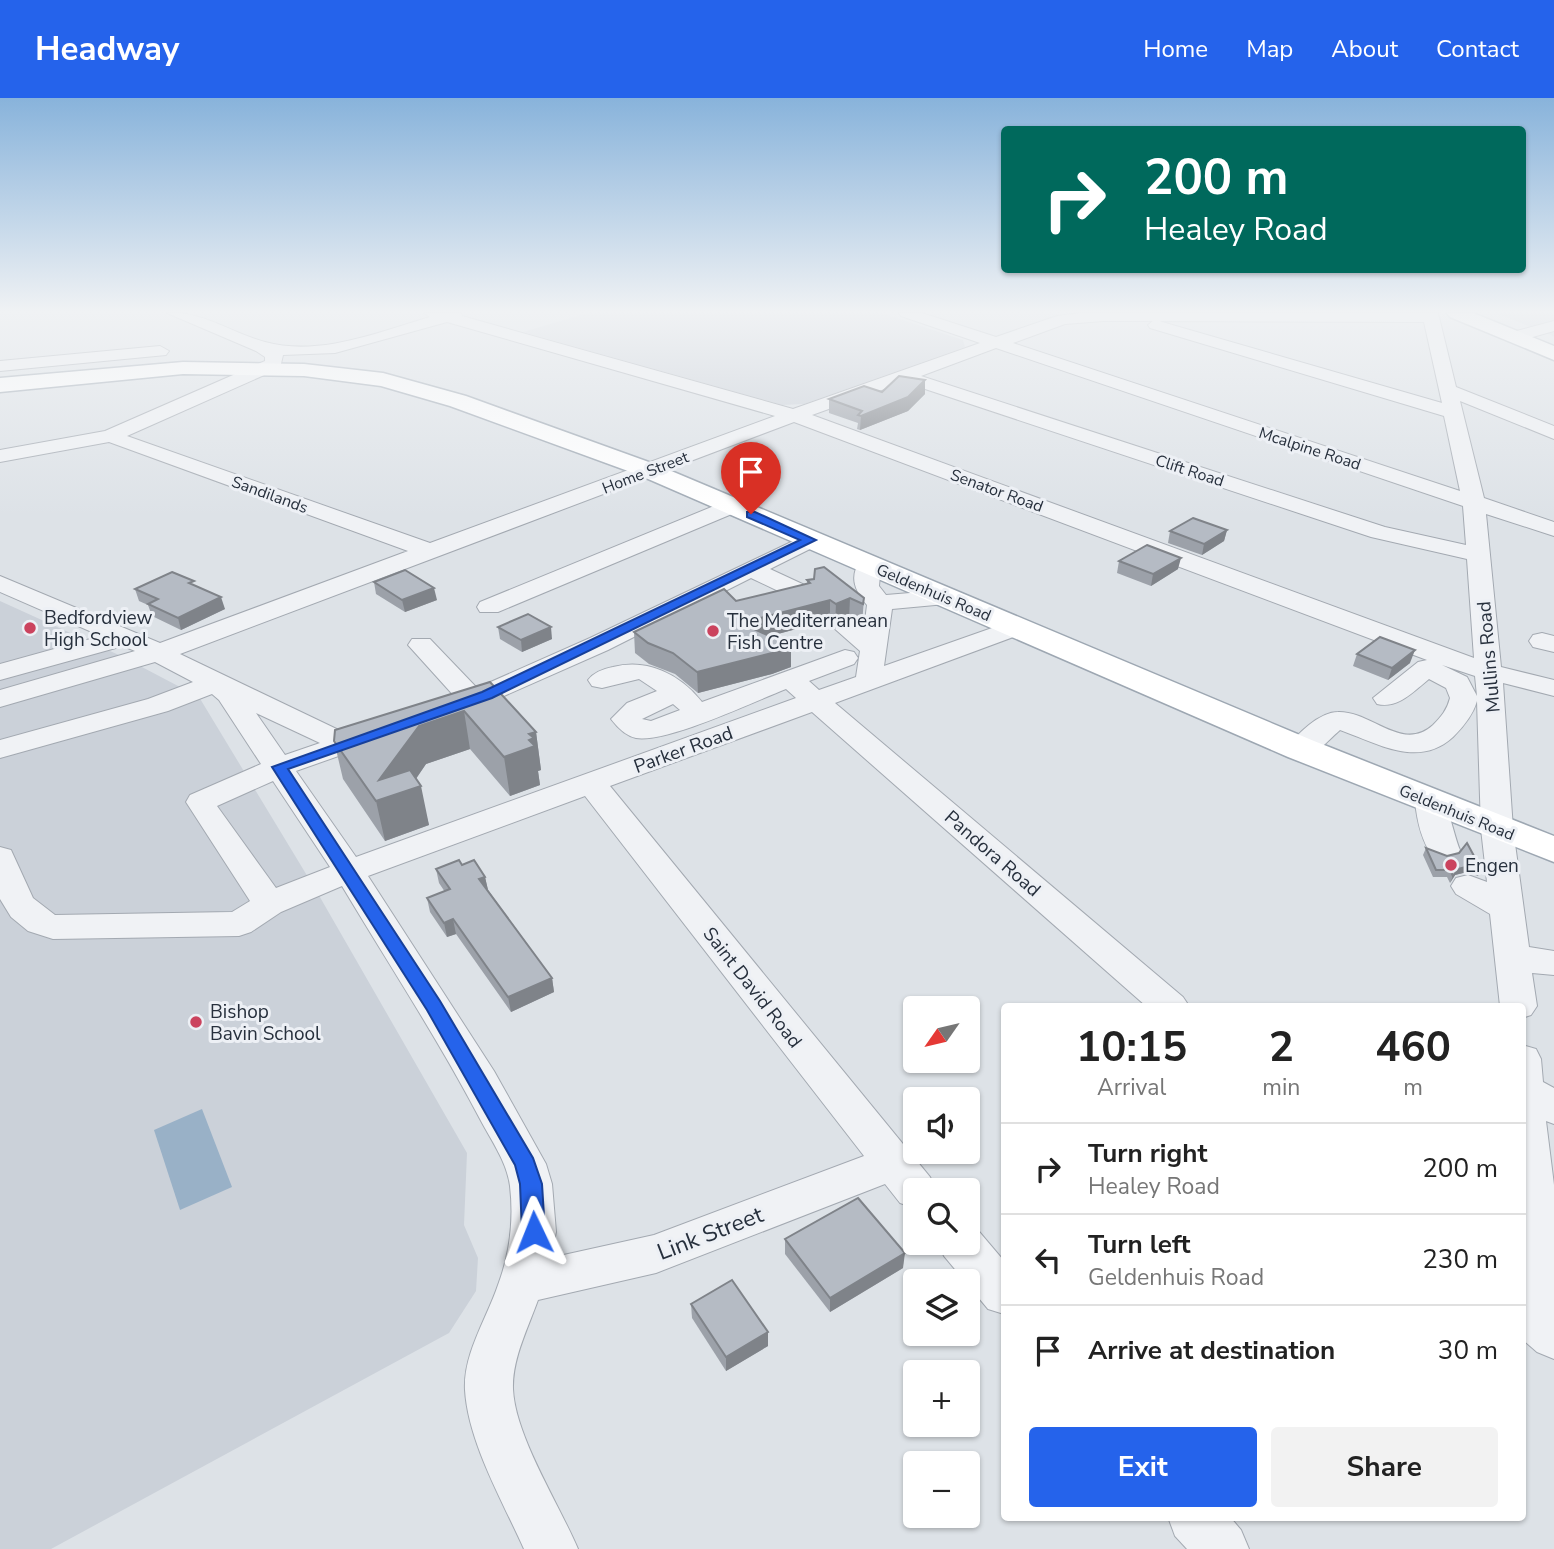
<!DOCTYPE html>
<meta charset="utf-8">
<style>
:root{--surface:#fff;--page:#f2f2f2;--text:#222;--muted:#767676;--line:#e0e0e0;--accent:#2563eb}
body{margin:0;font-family:"Nunito Sans",sans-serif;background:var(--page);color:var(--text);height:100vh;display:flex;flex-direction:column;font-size:26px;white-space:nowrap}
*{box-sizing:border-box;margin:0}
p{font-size:23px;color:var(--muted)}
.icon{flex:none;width:38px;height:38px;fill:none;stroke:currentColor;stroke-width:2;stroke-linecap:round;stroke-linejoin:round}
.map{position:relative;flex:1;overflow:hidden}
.side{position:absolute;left:1001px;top:905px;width:525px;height:518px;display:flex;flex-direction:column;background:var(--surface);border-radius:7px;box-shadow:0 2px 5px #0004}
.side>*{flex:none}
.guide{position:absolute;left:1001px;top:28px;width:525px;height:147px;border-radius:7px;box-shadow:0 2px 5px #0004;background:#00695c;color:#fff;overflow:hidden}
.needle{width:46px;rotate:236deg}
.tools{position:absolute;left:903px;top:898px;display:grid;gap:14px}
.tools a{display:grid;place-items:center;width:77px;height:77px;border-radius:7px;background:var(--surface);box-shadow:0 2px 5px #0004;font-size:35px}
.pin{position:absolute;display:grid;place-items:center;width:60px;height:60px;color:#fff;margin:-72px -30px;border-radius:50% 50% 50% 0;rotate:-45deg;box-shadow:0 0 7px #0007}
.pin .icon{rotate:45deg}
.me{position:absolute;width:77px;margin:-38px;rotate:358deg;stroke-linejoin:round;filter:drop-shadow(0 0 5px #0008)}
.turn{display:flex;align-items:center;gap:24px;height:147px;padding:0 28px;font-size:32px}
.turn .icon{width:91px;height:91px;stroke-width:2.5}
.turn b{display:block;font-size:49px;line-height:60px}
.eta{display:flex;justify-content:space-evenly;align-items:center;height:119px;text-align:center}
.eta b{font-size:42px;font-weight:700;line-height:49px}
.primary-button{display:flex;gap:14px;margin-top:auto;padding:14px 28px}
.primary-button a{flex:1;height:80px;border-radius:7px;background:var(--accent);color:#fff;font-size:28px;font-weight:700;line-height:80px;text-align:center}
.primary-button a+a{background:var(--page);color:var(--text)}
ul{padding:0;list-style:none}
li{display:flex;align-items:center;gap:21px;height:91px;padding:0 28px;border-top:2px solid var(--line)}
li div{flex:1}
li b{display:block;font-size:26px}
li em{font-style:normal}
header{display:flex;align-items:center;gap:42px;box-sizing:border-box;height:98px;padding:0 35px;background:var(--accent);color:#fff}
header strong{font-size:33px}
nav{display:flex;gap:38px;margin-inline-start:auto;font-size:24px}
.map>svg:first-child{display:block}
</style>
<header>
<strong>Headway</strong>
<nav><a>Home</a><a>Map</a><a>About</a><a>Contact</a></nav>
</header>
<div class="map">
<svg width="1554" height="1451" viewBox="0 0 1554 1451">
<rect width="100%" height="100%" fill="#dde2e7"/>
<g fill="#cbd1d9">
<polygon points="588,215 882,215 963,242 965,249 804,306 782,307 523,234"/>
<polygon points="1496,215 1554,215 1554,239 1551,237"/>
<polygon points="0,503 121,558 199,599 317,794 467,1055 464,1127 478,1160 476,1193 449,1235 51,1451 0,1451"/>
</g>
<polygon fill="#99b1c7" points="202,1011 232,1089 180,1112 154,1032"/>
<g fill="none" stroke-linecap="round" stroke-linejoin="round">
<g stroke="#a3a9b1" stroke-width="2">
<g id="minor">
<path d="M167 215C203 213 231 235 265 244 319 259 379 234 430 219L424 215H461L462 218 793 311 980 245 901 218 899 215H922L996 239 1057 218 1082 215H1438L1456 289 1554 328V341L1460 303 1484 400 1554 424V438L1486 416 1501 569 1554 582V598L1503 585 1513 731 1529 849 1554 853V877L1532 875 1537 908 1531 917 1522 920V908H1500L1490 816 1456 796 1451 788 1456 780 1468 777 1487 784 1481 731 1477 603C1473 617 1463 629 1453 639 1418 671 1377 645 1340 632 1325 645 1313 663 1291 657L1286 651C1296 637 1319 614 1338 614 1372 613 1402 655 1433 627 1441 619 1447 612 1450 600L1446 590 1429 581C1413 594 1398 611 1377 606L1373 600 1418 564 1427 562 794 324 180 556 347 636 374 627 384 630 388 636 384 642 296 673 356 759 796 600 786 591C753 604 667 645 636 640 626 638 617 629 611 621L627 605 657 593 639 581 602 590 592 588 588 582C594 574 603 571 613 569 647 560 680 576 702 604L845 552 854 554 858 560 854 566 809 583 819 592 856 579 860 553 835 531 839 526 848 523 864 531 867 507C854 492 849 478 861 461H877L881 466 879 488 886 497 946 492 955 494 958 499 955 504 946 506 892 511 884 568 1009 524H1027L1031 529 1027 534 835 605 1183 899 1189 908H1146L812 614 610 688 930 1079 936 1092H915V1110L900 1105 885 1086 656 1175 538 1202C528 1230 512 1261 513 1291 515 1338 559 1406 578 1451H524C503 1404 468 1344 465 1292 463 1256 487 1220 498 1187 510 1155 514 1122 510 1088 507 1064 491 1042 480 1021 438 941 388 865 342 788L281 814 251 834 239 838 53 841 28 833 11 819 0 801V749L11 752 33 800 55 817 232 814 250 803 186 704 190 697 261 666 219 602 212 596 168 613 0 660V642L148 601 193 584 155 564 0 609V592L135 553 123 548 0 582V566L101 538 0 494V478L160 545 408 453 109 344 0 364V352L105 333 265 263V259L256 253ZM1103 223H1153L1148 227 1150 230 1444 318 1460 393 1013 245 1065 226ZM1160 223 1424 224 1442 305 1162 224ZM447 224 775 318 430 445 127 338 280 270 283 257 335 255ZM996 250 1463 408 1466 447 1385 429 921 278ZM904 284 1371 439 1467 461 1474 560 812 317ZM1442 567 1475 578 1477 598 1467 579ZM673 606 680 612 651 623 642 621ZM256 615 320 645 285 657ZM273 683 330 769 276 790 217 708ZM585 698 864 1058 654 1137 550 1160 556 1134 552 1086 546 1066 494 973 368 778Z"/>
<polygon points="1554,223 1554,233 1515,244 1507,239 1509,235"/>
<polygon points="160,248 169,253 166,257 0,273 0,263"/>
<polygon points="731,401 742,408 739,413 498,514 480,514 477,509 480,504"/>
<polygon points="810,435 818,437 821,442 818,447 770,471 811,490 814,495 811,500 793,500 751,480 608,552 470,613 460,615 450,613 446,607 455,599 408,547 412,541 430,541 477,590 590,540"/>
<polygon points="1542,535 1554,538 1554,554 1533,549 1529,543 1533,537"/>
<path d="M1430 694 1441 696C1448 706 1454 738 1460 752L1455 759 1444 762 1433 759C1421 742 1417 723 1415 703L1419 696Z"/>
<polygon points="1522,947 1536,951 1541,961 1543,984 1554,990 1554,1026 1546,1023 1554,1087 1554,1261 1537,1254 1522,1241 1522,1191 1525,1192 1522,1172"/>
<polygon points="968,1128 976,1130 1004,1163 1004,1216 988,1211 944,1158 938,1144 968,1144"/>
<polygon points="1168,1419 1230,1419 1241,1432 1249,1451 1187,1451 1175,1438"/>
</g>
</g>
<g stroke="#9da7b2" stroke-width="3">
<g id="major">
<polygon points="1447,215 1473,215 1554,248 1554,262 1450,219"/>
<polygon points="183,264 304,266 383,275 466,298 657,367 1314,643 1554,738 1554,764 1288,659 639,377 450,308 381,288 304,278 183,276 0,294 0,280"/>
</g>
</g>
<use href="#minor" fill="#f0f2f5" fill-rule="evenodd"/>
<use href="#major" fill="#fff" fill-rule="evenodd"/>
</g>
<g fill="#9ca1a9">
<polygon points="925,282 925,296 908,313 860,332 857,331 858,325 829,315 829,301 882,294"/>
<polygon points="1227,432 1224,443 1202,457 1168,445 1170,433"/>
<polygon points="1119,463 1178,471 1151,488 1117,475"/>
<polygon points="807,482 864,500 862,527 849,521 835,527 830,522 770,538 791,569 772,576 698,595 675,576 649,566 635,555 634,534 736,503 807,486"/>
<polygon points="374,484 437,502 405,514 376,496"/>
<polygon points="195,488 225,511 181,532 152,518 148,507 139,503 135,491"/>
<polygon points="498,529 552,541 522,554 500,541"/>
<polygon points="1357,556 1410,565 1388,582 1353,568"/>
<polygon points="490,584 536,634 541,672 538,673 540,687 510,698 470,651 426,666 416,681 429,727 385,743 343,681 334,643"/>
<polygon points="1426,750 1481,771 1478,778 1467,774 1455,777 1450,785 1447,779 1433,779 1423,757"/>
<polygon points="462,767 485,779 488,792 552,880 554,894 511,914 456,836 447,839 430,814 427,800 445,794 439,785 436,771"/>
<polygon points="785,1141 903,1170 830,1214 785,1156"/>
<polygon points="691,1206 768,1234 768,1248 726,1273 692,1220"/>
</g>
<g fill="#7f8389">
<polygon points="925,282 925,296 908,313 860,332 861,318"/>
<polygon points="1227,432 1224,443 1202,457 1204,446"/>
<polygon points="1181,460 1178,471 1151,488 1153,476"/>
<polygon points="434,490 437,502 405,514 402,502"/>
<polygon points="221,499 225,511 181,532 178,520"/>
<polygon points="850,500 849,521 835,527 836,506"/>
<polygon points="830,502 830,522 741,546 741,525"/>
<polygon points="551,529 552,541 522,554 521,542"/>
<polygon points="791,548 791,569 772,576 698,595 697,574"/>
<polygon points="1415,552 1410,565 1388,582 1392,570"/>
<polygon points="464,613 470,651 426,666 408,692 421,688 429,727 385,743 376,703 379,682 419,628"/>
<polygon points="536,634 541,672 538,673 540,687 510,698 504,659 529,636"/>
<polygon points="1470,768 1467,774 1455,777 1450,785 1453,778 1458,771"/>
<polygon points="485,779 488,792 479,781"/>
<polygon points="453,821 456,836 447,839 444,825"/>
<polygon points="552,880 554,894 511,914 508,899"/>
<polygon points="905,1155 903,1170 830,1214 830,1200"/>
<polygon points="768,1234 768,1248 726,1273 726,1259"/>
</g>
<g fill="#b5bbc4" stroke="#7f8389" stroke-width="2">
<polygon points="899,278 925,282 908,299 861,318 858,317 862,313 829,301 864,288 882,294"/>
<polygon points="1193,420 1227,432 1204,446 1170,433"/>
<polygon points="1147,447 1181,460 1153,476 1119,463"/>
<polygon points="824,469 864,500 863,506 850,500 836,506 830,502 741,525 791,548 772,555 697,574 673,555 648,545 634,534 724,491 736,503 810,485 807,482 814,481 815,471"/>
<polygon points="405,472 434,490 402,502 374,484"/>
<polygon points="172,474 194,483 189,485 221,499 178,520 148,506 158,501 135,491"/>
<polygon points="528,516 551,529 521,542 498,529"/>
<polygon points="1380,539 1415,552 1392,570 1357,556"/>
<polygon points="490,584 536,634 529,636 534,640 529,642 535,648 504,659 464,613 419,628 379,682 410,672 421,688 376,703 334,643 335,632"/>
<polygon points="1467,745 1481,771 1470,768 1458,771 1453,778 1450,772 1436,772 1426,750 1447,758 1459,755"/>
<polygon points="459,762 462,767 474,762 485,779 479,781 552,880 508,899 453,821 444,825 427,800 450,791 436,771"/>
<polygon points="858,1100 905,1155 830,1200 785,1141"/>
<polygon points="732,1182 768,1234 726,1259 691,1206"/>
</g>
<linearGradient id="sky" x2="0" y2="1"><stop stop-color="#88b3db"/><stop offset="0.51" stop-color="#f0f2f4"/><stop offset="1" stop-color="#f0f2f4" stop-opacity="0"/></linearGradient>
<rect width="1554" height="418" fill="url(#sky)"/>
<polygon fill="#2563eb" stroke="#184099" stroke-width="2" points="747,414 755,414 816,442 492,600 288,671 440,903 533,1060 542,1086 545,1134 541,1141 534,1144 526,1141 522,1134 520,1086 515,1067 427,912 272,669 482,594 800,442 747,419"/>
<g fill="#cb435e" stroke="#edf0f5" stroke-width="2.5">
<circle cx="30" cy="530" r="7"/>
<circle cx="713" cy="533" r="7"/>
<circle cx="1451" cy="767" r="7"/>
<circle cx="196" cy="924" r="7"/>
</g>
<g text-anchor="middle" stroke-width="6" stroke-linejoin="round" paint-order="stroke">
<g font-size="16" fill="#27303d" stroke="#edf0f5">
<text transform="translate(1310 350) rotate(18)" y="6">Mcalpine Road</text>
<text transform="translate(1190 372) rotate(18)" y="6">Clift Road</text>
<text transform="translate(645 374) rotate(-21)" y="6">Home Street</text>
<text transform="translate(997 392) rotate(20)" y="6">Senator Road</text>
<text transform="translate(270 396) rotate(20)" y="6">Sandilands</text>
<text transform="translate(934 494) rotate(23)" y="6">Geldenhuis Road</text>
<text transform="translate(1457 714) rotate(22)" y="6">Geldenhuis Road</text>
</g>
<g font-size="19" fill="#27303d" stroke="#edf0f5" text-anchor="start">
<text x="44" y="526">Bedfordview<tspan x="44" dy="22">High School</tspan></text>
<text x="727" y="529">The Mediterranean<tspan x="727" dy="22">Fish Centre</tspan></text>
<text x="1465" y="774">Engen</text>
<text x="210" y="920">Bishop<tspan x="210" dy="22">Bavin School</tspan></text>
</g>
<g font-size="19" fill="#27303d" stroke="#edf0f5">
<text transform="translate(1488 559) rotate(-95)" y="7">Mullins Road</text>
<text transform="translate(683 651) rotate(-20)" y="7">Parker Road</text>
<text transform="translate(993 755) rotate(41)" y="7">Pandora Road</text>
<text transform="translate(753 889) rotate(52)" y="7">Saint David Road</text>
</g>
<g font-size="23" fill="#27303d" stroke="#edf0f5">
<text transform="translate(710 1135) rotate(-21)" y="8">Link Street</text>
</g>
</g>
</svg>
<div class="tools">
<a><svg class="needle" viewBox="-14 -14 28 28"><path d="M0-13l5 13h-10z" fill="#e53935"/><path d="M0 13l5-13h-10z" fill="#767676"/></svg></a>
<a><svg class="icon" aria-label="sound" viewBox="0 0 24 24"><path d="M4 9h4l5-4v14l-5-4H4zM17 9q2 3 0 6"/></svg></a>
<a><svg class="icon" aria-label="search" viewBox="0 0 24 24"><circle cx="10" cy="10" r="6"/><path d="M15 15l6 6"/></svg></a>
<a><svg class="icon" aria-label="layers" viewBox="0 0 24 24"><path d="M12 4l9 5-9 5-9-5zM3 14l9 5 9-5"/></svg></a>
<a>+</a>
<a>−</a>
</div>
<div class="pin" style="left:751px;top:416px;background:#d93025"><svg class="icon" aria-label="arrive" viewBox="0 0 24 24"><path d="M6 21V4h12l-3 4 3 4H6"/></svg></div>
<svg class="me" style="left:534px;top:1134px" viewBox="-20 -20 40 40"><path d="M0-17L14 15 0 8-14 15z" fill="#2563eb" stroke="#fff" stroke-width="4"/></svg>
<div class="guide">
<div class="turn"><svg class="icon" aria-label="right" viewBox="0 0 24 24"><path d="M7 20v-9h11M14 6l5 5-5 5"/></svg><div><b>200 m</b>Healey Road</div></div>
</div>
<section class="side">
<div class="eta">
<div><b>10:15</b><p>Arrival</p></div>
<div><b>2</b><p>min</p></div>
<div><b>460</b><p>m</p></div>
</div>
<ul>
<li><svg class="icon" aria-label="right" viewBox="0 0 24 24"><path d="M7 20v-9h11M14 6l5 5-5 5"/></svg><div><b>Turn right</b><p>Healey Road</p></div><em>200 m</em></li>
<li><svg class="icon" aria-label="left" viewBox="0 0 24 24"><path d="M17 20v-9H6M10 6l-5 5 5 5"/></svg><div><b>Turn left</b><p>Geldenhuis Road</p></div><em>230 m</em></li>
<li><svg class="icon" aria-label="arrive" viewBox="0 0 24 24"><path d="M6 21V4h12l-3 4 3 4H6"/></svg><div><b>Arrive at destination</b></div><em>30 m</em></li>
</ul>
<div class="primary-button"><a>Exit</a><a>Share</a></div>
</section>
</div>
